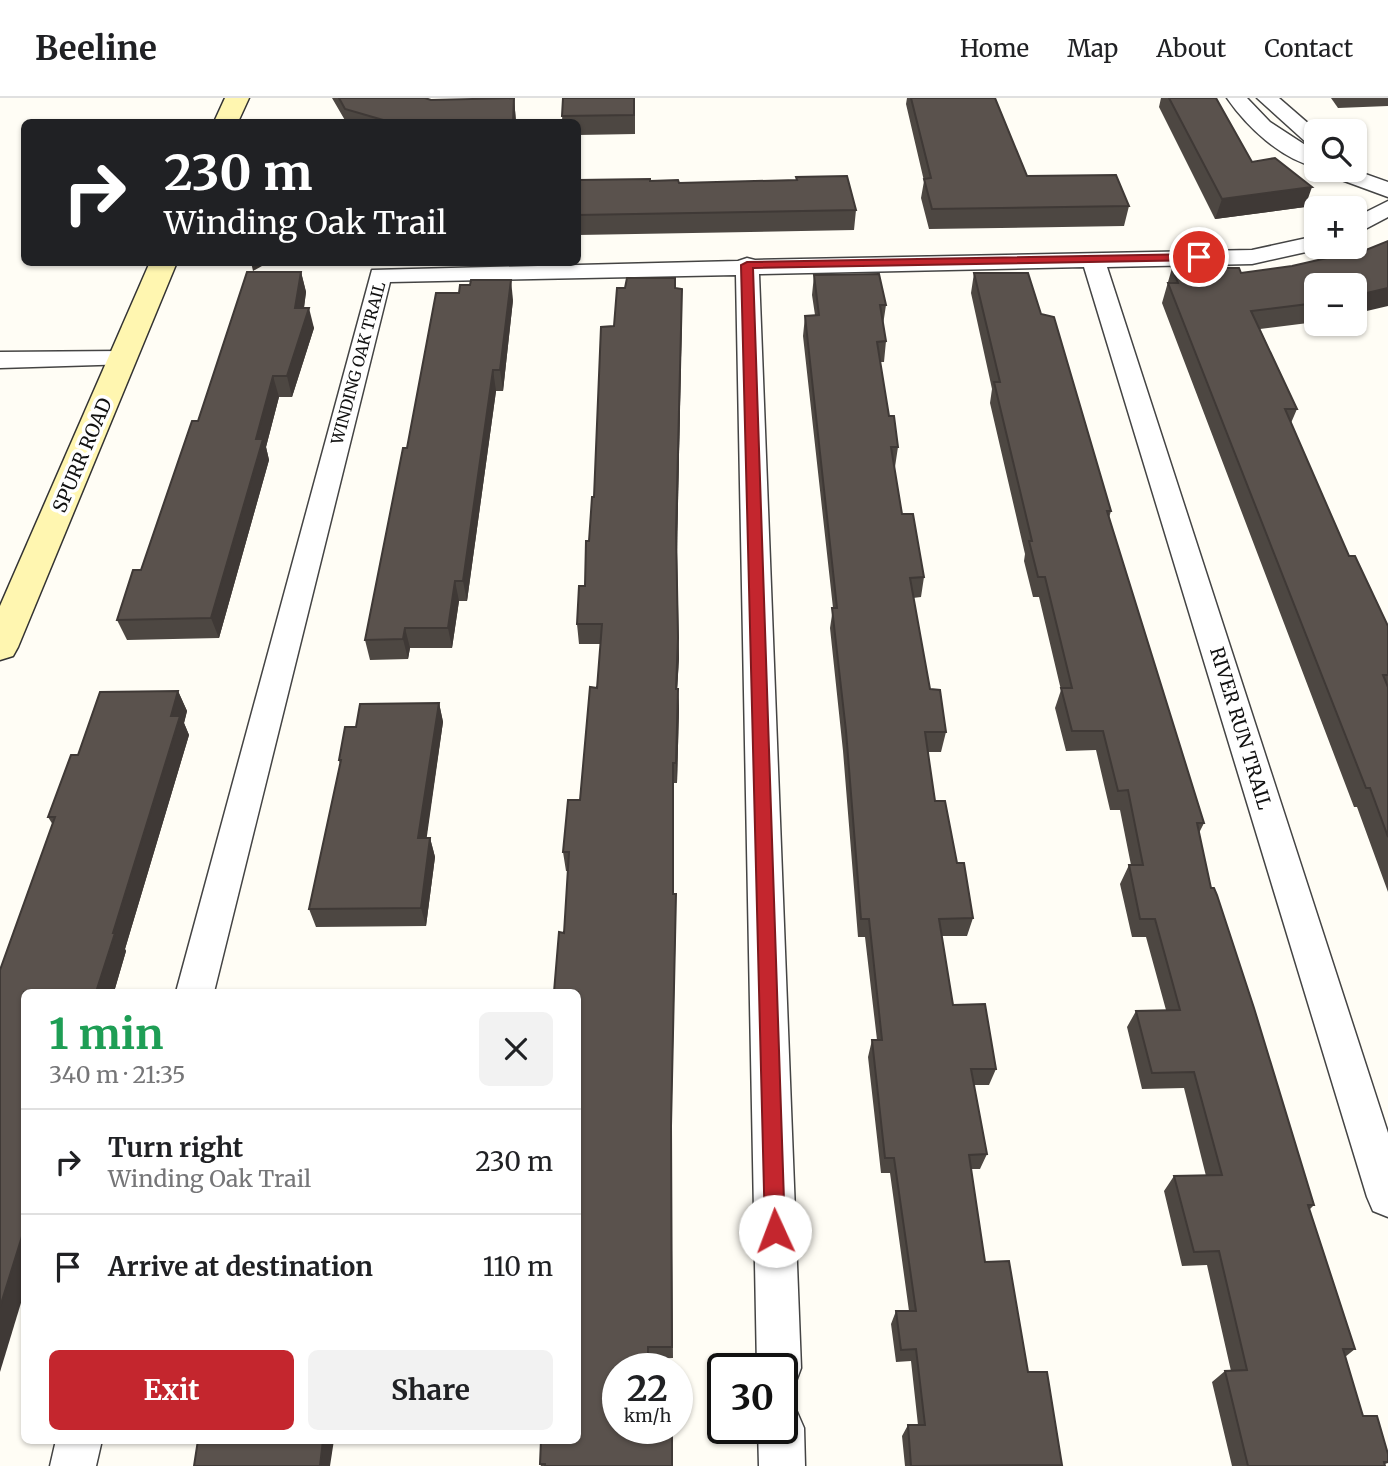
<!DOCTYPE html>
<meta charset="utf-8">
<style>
:root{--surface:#fff;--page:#f2f2f2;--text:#202124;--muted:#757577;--line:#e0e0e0;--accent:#c4262e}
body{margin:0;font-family:Merriweather,serif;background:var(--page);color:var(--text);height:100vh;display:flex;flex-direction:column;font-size:26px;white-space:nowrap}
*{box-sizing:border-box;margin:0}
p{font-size:23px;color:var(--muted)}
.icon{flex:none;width:38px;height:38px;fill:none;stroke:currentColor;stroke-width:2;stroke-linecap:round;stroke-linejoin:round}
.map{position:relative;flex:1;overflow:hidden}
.sheet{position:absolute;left:21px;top:891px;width:560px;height:455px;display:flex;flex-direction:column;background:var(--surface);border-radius:10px;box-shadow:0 2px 5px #0004}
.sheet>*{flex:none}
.hud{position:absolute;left:21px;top:21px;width:560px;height:147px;border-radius:10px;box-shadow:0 2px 5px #0004;background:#202124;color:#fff;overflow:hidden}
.fabs{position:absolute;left:1304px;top:21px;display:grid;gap:14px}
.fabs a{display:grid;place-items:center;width:63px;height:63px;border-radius:10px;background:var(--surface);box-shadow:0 2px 5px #0004;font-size:35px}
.speed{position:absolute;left:602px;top:1255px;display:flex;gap:14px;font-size:35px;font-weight:700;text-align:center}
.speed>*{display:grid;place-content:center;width:91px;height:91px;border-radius:50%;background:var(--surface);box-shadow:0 2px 5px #0004;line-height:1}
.speed small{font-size:18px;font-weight:400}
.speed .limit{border:4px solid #111;border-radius:10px;background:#fff;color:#111}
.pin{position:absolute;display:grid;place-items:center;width:60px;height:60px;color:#fff;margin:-30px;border:4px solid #fff;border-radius:50%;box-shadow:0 2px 7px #0007}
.me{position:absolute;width:77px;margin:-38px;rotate:358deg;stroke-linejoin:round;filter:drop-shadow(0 0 5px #0008)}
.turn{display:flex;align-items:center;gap:24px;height:147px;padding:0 28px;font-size:32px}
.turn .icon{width:91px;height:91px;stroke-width:2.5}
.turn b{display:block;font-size:49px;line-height:60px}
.round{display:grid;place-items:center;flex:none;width:74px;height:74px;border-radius:10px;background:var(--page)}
.headline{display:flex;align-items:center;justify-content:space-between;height:119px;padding:0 28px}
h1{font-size:42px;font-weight:700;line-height:52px;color:#1e9e55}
.button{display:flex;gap:14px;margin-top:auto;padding:14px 28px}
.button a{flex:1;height:80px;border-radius:10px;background:var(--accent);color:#fff;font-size:28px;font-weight:700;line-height:80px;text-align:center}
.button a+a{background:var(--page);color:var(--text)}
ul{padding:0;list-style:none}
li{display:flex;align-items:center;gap:21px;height:105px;padding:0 28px;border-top:2px solid var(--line)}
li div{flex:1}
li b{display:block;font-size:26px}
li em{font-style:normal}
header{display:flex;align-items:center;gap:42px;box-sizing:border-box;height:98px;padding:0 35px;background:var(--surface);border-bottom:2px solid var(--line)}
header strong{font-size:33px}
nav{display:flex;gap:38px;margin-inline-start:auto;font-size:24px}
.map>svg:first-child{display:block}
</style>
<header>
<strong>Beeline</strong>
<nav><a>Home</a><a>Map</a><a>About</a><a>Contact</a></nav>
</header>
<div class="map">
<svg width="1388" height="1368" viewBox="0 0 1388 1368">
<rect width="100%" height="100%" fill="#fffdf5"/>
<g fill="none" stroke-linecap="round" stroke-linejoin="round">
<g stroke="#444" stroke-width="3">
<g id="street">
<path d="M1227 0H1247L1270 24 1316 54V69C1281 61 1247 29 1227 0Z"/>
<polygon points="1257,0 1279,0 1317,33 1316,49 1309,47"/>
<polygon points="1325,72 1354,72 1388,84 1388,99 1328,77"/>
<polygon points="1388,103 1388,119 1354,137 1354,120"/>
<polygon points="1316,138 1316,149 1324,150 1252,166 1107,169 1388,1035 1388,1119 1373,1113 1367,1099 1084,169 759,176 801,1270 795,1286 782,1291 782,1270 757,1270 736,177 390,184 214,894 176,894 372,172 738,163 747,160 755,162 1252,152"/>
<polygon points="122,253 131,256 135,261 131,266 0,270 0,254"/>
<polygon points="782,1308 797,1314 804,1330 805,1368 759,1368 758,1330 782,1330"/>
<polygon points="56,1342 102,1342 96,1368 50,1368"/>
</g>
</g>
<g stroke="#333" stroke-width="3">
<g id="secondary">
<polygon points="225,0 249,0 238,24 214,24"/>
<polygon points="150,164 177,164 18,549 13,558 0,562 0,508"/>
</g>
</g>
<use href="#street" fill="#fff" fill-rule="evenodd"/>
<use href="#secondary" fill="#fff6b0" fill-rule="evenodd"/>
</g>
<g fill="#4d4742">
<polygon points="332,0 425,0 431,2 514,0 516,24 346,24"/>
<polygon points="563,0 635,0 635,36 578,37 578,24 562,24"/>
<polygon points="907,0 995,0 1027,78 1129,108 1124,128 929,131 921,100 924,83 906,6"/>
<polygon points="1161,0 1216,0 1252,64 1305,109 1215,121 1159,9"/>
<polygon points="1331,0 1388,0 1388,8 1338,10"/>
<polygon points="796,79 856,112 854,132 578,137 578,82 650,83 679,85 796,82"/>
<polygon points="1172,170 1241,175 1316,187 1316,224 1260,231 1297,311 1291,325 1349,458 1388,528 1388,794 1357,709 1354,709 1162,205"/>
<polygon points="301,174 306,194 304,210 314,230 292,299 279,299 266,349 269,362 219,540 127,542 117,522 141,472 198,323"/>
<polygon points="974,175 1041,216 1111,413 1109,420 1204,725 1199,735 1211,790 1314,1107 1309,1112 1355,1251 1345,1259 1363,1318 1388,1356 1388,1365 1385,1366 1385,1368 1232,1368 1212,1284 1225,1273 1231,1273 1207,1167 1182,1168 1164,1093 1174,1078 1206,1078 1184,990 1142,991 1127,929 1136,913 1166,912 1146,839 1132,839 1120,786 1129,767 1131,767 1120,712 1110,712 1096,652 1066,653 1055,610 1061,592 1039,499 1033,499 1024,463 1025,456 990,305 992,291 971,195"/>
<polygon points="814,177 886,207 883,227 886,243 884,264 880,264 889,318 898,349 895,369 894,369 902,416 924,479 921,499 913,500 930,591 946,634 941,654 928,654 935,703 957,765 973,820 967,838 942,838 953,907 996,971 989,987 974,987 987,1056 980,1071 971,1071 985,1164 1028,1274 1062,1367 1061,1368 905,1368 902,1338 908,1327 918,1327 911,1263 896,1264 891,1226 896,1213 909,1213 890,1075 881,1075 868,959 872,942 877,942 865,839 858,839 843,653 830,530 833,510 803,238 805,218 815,217 812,197"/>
<polygon points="675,190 682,211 677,452 679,560 677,591 678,591 679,611 677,685 673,685 673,796 676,796 676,814 671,1044 673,1260 649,1261 649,1270 618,1270 618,1330 672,1330 673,1368 541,1368 540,1366 578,1342 564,835 568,773 566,773 563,754 580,702 597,590 601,546 579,546 577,526 585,488 614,228"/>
<polygon points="513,202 503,293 496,293 467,503 459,503 452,550 410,550 408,561 370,562 365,542 407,350"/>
<polygon points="178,593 187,613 184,625 189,637 125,851 126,853 114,894 24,894 53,727 48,719 78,657"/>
<polygon points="439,605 443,624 426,740 430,740 435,759 426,828 316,829 309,811 340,666 339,662 356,629"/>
</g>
<g fill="#3f3936">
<polygon points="514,0 516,24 513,24"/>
<polygon points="1312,89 1305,109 1215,121 1222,101"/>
<polygon points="251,164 269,164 253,173"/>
<polygon points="301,174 306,194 301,231 295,210"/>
<polygon points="511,182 513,202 503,293 500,272"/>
<polygon points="1388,190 1388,208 1354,216 1354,198"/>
<polygon points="682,191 682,211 677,455 676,434"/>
<polygon points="309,210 314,230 292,299 287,278"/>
<polygon points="493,272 496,293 467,503 463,483"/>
<polygon points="273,278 279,299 266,349 269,362 219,540 211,520 256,341"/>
<polygon points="455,483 459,503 452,550 448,530"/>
<polygon points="405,530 410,550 408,561 403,541"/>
<polygon points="678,540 679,560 676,611 676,591"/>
<polygon points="678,591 679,611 677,685 676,665"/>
<polygon points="178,593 187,613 184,625 189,637 125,851 126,853 114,894 96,894"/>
<polygon points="439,605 443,624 424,759 418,740"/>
<polygon points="430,740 435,759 426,828 421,810"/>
<polygon points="24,1132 24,1195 0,1274 0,1209"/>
<polygon points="323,1342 334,1342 330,1368 320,1368"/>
</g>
<g fill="#5a524d" stroke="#3f3936" stroke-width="2">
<polygon points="339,0 425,0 431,2 514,0 513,24 390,24 345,11"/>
<polygon points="563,0 634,0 634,17 562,18"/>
<polygon points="911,0 995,0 1027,78 1116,77 1129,108 932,111 924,81 931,80"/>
<polygon points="1169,0 1216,0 1252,64 1275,60 1312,89 1222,101"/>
<polygon points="847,78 856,112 578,117 578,82 650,81 650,83 678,82 679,85 797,82 796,79"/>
<polygon points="1388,143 1388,190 1354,198 1354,187 1316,187 1316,205 1251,213 1297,311 1285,311 1349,458 1355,458 1388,528 1388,577 1383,577 1388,589 1388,739 1370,690 1366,690 1168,185 1178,185 1172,170 1239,170 1241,175 1292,168 1353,154 1356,156"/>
<polygon points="247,174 301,174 295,210 309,210 287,278 273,278 256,341 263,341 211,520 117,522 133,472 141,472 192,323 198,323"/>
<polygon points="974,175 1028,175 1041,216 1054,219 1111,413 1107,413 1204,725 1197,725 1211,790 1214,790 1217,797 1254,910 1314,1107 1308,1107 1355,1251 1343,1251 1363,1318 1377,1318 1388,1356 1388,1364 1384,1364 1385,1368 1248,1368 1225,1273 1247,1272 1219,1153 1194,1154 1174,1078 1222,1077 1194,974 1152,975 1136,913 1180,912 1155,821 1140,821 1129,767 1143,767 1128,692 1118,693 1103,633 1072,633 1061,590 1072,590 1045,479 1038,479 1029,443 1032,443 994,284 1000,284"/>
<polygon points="879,176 886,207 880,207 886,243 877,244 889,318 894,318 898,349 891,349 902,416 913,416 924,479 910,480 930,591 940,592 946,634 925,634 935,703 945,703 957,765 964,765 973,820 939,821 953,907 985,906 996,971 971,971 987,1056 969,1057 985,1164 1009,1163 1028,1274 1047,1274 1062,1367 911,1368 908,1327 925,1327 916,1251 901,1252 896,1213 916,1213 894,1060 885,1060 872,942 882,942 869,821 861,821 846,633 832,510 837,510 805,218 819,217 814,177"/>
<polygon points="627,180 675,180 675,190 682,191 676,434 678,540 676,591 678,591 676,665 673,665 673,796 676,796 671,1028 672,1249 648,1249 648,1270 618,1270 618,1330 672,1330 672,1368 545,1368 545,1366 540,1366 541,1342 578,1342 578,894 554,894 559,834 564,835 569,754 563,754 568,702 580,702 590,589 597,590 602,526 577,526 579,488 585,488 586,443 589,443 592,399 594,399 601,229 614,228 617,190 625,190"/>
<polygon points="471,182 511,182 500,272 493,272 463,483 455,483 448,530 405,530 403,541 365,542 403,350 407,350 436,195 459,195 460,187 470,187"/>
<polygon points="178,593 171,618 180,618 113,835 115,835 96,894 24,894 24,1132 0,1209 0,872 55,719 48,719 71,657 78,657 100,594"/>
<polygon points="439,605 418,740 430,740 421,810 309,811 341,662 339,662 345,629 356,629 360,606"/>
<polygon points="198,1342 323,1342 320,1368 194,1368"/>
</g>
<polygon fill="#c4262e" stroke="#7f191e" stroke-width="2" points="1199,156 1203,157 1203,162 753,170 785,1133 782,1140 775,1143 768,1140 765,1133 741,167 747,164"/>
<g text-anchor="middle" stroke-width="7" stroke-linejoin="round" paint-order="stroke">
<g font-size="16" fill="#111" stroke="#fff">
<text transform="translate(358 265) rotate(-75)" y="6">WINDING OAK TRAIL</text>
</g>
<g font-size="19" fill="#111" stroke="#fff">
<text transform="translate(82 357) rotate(-67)" y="7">SPURR ROAD</text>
<text transform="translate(1241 630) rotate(73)" y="7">RIVER RUN TRAIL</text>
</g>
</g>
</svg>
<div class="fabs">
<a><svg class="icon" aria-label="search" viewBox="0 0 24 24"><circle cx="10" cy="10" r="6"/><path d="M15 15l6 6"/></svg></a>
<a>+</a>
<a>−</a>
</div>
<div class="speed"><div>22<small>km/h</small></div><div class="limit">30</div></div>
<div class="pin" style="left:1199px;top:159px;background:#d93025"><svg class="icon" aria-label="arrive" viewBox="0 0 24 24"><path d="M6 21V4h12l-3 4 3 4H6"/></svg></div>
<svg class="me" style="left:775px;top:1133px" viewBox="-20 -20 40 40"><circle r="19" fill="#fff"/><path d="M0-13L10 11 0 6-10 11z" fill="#c4262e"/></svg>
<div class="hud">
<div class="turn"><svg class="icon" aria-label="right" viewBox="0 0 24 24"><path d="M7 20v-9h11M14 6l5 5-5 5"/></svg><div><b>230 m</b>Winding Oak Trail</div></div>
</div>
<section class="sheet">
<div class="headline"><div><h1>1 min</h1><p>340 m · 21:35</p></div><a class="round"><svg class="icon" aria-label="close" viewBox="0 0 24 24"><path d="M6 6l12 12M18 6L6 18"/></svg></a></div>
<ul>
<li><svg class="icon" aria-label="right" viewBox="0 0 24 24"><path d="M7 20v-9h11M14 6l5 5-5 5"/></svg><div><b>Turn right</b><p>Winding Oak Trail</p></div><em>230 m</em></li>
<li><svg class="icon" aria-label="arrive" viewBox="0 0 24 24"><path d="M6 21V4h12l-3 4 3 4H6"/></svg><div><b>Arrive at destination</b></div><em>110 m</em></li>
</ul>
<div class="button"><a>Exit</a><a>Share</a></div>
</section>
</div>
